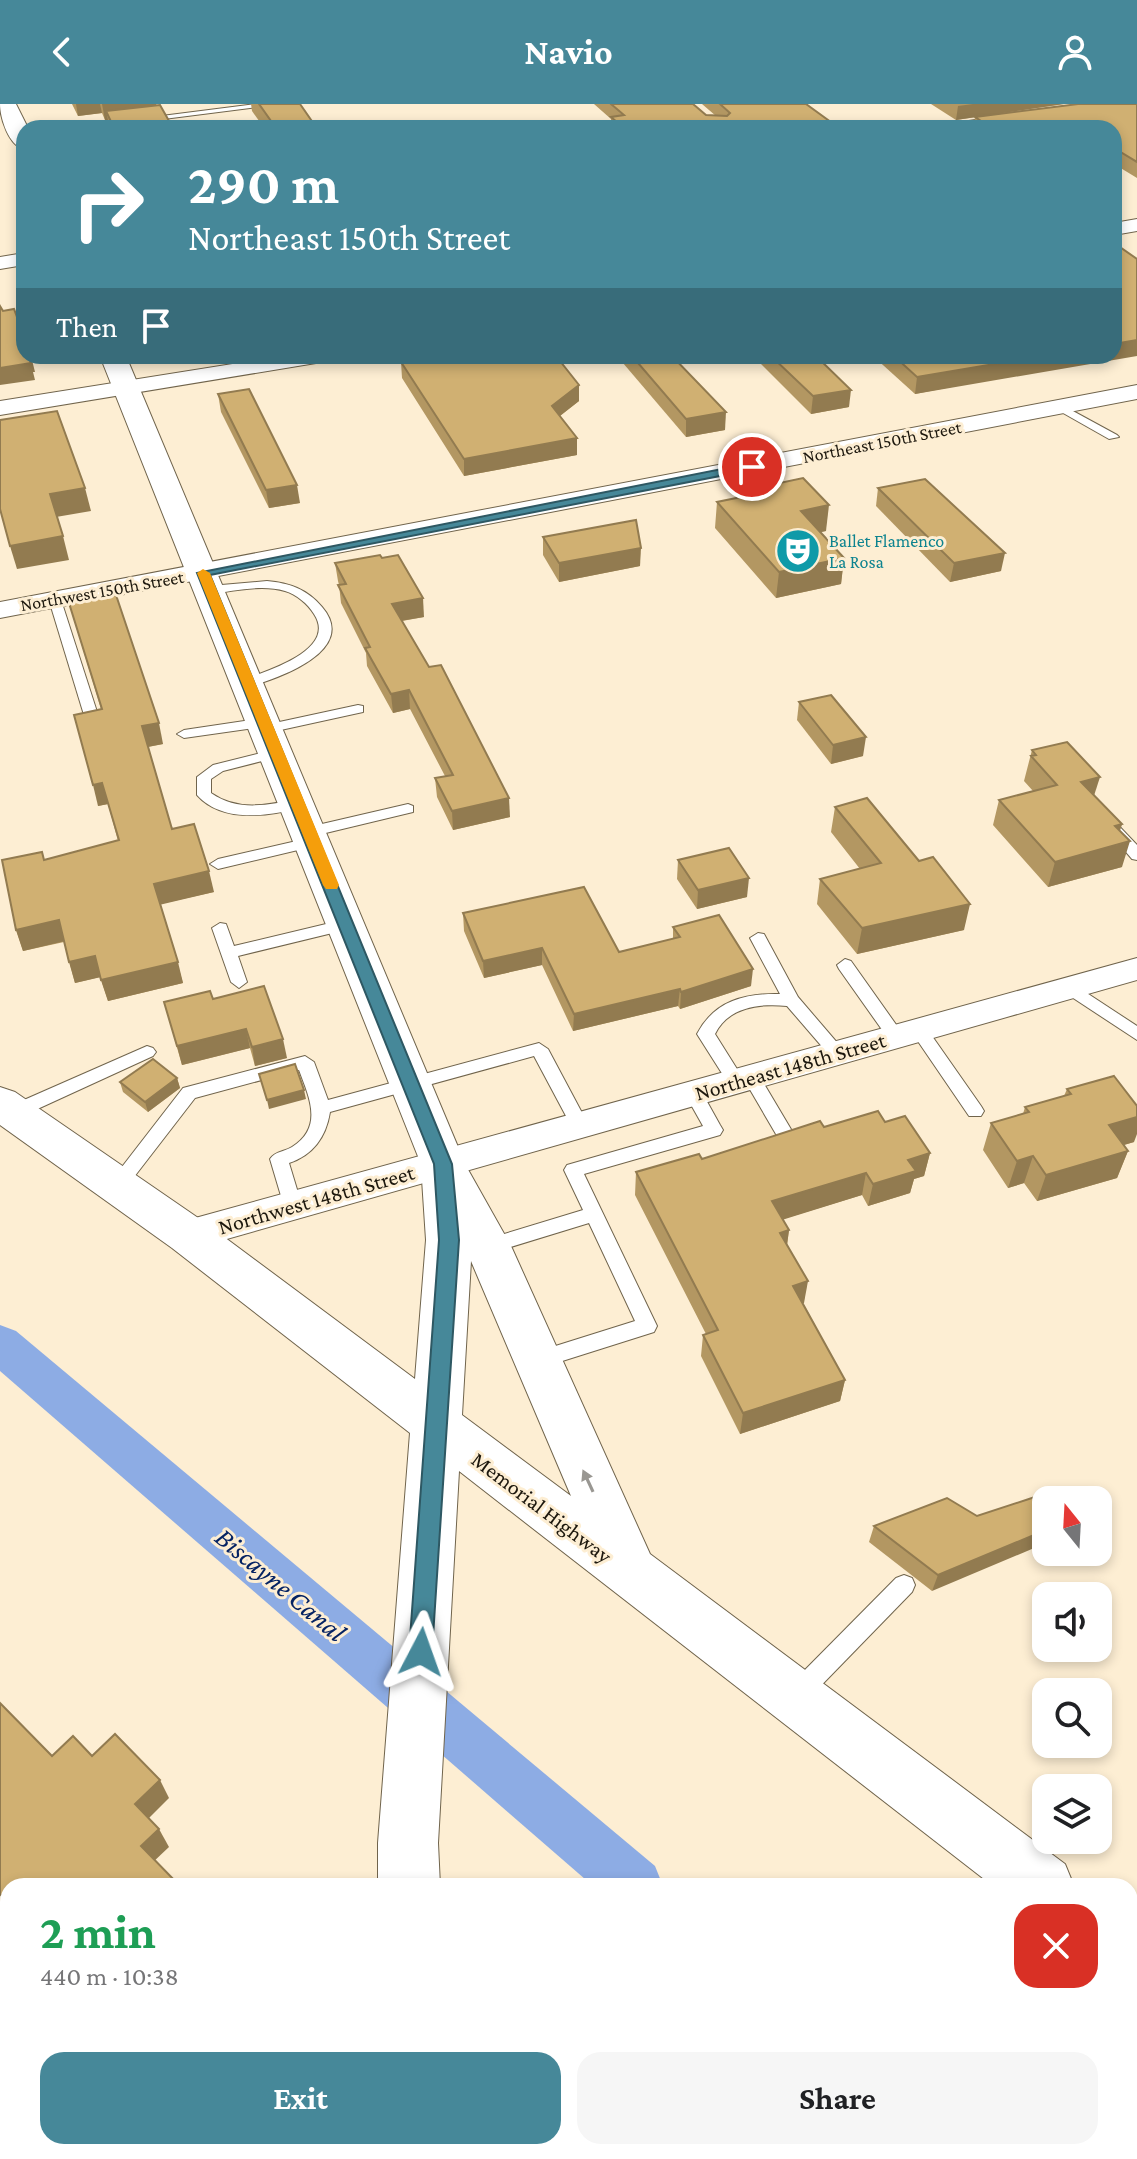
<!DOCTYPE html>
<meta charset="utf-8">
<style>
:root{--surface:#fff;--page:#f6f6f6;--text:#202124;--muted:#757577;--accent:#468899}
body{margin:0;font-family:"Crimson Pro",serif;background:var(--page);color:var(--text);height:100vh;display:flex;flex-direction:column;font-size:30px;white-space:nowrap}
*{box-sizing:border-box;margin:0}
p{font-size:26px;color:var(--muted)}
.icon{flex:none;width:44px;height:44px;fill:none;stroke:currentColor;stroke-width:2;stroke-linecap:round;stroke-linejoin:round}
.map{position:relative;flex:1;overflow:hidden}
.drawer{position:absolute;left:0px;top:1774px;width:1138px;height:282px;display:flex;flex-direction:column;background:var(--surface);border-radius:24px 24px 0 0;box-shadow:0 4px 12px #0003}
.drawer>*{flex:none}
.top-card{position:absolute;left:16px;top:16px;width:1106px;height:244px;border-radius:24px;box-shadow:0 4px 12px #0003;background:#468899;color:#fff;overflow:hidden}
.needle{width:52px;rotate:342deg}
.fabs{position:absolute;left:1032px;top:1382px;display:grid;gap:16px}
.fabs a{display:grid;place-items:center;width:80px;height:80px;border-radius:16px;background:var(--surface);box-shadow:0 4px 12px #0003;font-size:40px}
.pin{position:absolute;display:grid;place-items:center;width:68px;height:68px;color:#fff;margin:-34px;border:4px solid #fff;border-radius:50%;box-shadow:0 2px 8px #0007}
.me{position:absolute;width:88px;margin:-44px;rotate:4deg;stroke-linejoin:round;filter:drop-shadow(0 0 6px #0008)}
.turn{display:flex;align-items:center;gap:28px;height:168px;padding:0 40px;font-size:36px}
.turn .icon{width:104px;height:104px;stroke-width:2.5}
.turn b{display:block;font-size:56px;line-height:68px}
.then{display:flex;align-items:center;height:76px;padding:0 40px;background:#0003;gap:16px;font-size:30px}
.round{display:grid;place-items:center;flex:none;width:84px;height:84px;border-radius:24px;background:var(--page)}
.headline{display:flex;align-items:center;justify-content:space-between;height:136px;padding:0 40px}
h1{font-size:48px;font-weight:700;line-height:60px;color:#1e9e55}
.primary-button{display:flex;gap:16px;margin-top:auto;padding:16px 40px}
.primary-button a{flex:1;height:92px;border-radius:24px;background:var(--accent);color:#fff;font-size:32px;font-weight:700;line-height:92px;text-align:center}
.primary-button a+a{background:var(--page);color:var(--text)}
header{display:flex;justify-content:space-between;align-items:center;height:104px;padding:0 40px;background:var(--accent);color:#fff;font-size:36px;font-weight:700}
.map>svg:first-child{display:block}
</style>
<header><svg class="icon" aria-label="back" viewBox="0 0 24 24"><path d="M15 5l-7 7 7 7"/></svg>Navio<svg class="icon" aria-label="person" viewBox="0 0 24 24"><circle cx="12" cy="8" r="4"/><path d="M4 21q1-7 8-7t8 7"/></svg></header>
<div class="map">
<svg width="1137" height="2055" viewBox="0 0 1137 2055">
<rect width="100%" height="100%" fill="#fdeed3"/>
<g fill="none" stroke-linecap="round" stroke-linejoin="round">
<g fill="#8dace4" fill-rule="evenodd">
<polygon points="0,1221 16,1227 655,1762 663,1782 593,1782 0,1267"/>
<polygon points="916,2048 983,2048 986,2055 919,2055"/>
</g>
<g stroke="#70644c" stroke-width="2">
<g id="service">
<polygon points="256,0 282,0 93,24 67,24"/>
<polygon points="1060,300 1117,331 1119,333 1109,335 1056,305 1054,303"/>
<path d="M267 477C289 479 307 485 322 503 359 546 280 574 248 583L241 579 243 576C267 567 338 546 314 510 308 500 296 490 285 487 262 480 233 487 210 490L204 486 210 482Z"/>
<polygon points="55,492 61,496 98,611 96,614 86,614 84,611 49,496"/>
<polygon points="358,601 363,602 363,608 267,629 262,628 262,623 184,634 177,630 184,626 264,614 269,615 270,620"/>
<path d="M277 645 282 646V652L223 667 211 675V689C238 708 268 701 298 695L303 697V703C270 712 223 720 197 691V673L213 661Z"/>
<polygon points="408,700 413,702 413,708 309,733 301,728 309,723"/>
<polygon points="1112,718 1117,720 1137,741 1137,756 1132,755 1107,726 1107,720"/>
<polygon points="314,733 319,735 319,741 218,765 210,760 218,755"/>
<polygon points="347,815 355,820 353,824 238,852 247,878 239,884 231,878 212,824 220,819 226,820 234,842"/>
<path d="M758 829 764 830 798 893 846 949 843 953H831L787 902C760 899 728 903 715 930L742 973 751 967 757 968 792 1027 795 1032 792 1037H780L745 977 736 983 730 982 697 930C714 897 745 889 780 890L750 834Z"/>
<polygon points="845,855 851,857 902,929 905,933 902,937 890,937 839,865 837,861"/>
<polygon points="1070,878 1137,922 1137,936 1064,888 1062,884 1064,880"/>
<polygon points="919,920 925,922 981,1002 984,1007 981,1012 969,1012 913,930 910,926"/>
<path d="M539 939 548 945 589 1022 586 1027H574L534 952 330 1008C326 1033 313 1051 289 1059L302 1102 300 1107H286L284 1102 270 1055C275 1047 284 1048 292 1043 324 1023 309 993 299 966L195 994 124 1086H110L108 1081 183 984 305 952 314 958 328 996Z"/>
<polygon points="147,942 153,944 156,948 153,952 20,1013 14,1015 5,1008 8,1003"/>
<polygon points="694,983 700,985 720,1021 723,1026 720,1031 584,1070 657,1222 654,1228 537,1265 530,1262 527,1256 530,1250 635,1217 589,1119 488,1150 481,1147 478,1142 481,1137 583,1106 564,1066 567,1061 703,1022 685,990"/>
<polygon points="904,1471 912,1474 915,1481 912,1488 806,1597 798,1600 790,1597 786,1589 790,1581 896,1474"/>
</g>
</g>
<g stroke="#70644c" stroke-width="2">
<g id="minor">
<polygon points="1085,0 1127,0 1119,5 990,24 946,24 955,19"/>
<polygon points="1137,115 1137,127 1114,131 1114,119"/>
<polygon points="24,149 24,161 0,165 0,153"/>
<polygon points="282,252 333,252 322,258 0,311 0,297"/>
<polygon points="1137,281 1137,295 0,514 0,498"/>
<polygon points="1137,854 1137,876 188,1146 175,1142 169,1131 175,1120 188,1116"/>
</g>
</g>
<g stroke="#70644c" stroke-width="2">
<g id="tertiary">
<path d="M0 0H16L28 24H24V45C9 42 0 14 0 0Z"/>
<path d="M100 252H126L466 1062 511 1142 650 1450 1065 1760 1074 1782H993L459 1367 438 1739 440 1782H378V1739L410 1329 172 1144 0 1021V983L15 988 204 1118 415 1275 426 1136 421 1060ZM471 1157 571 1392 462 1311Z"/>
<polygon points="1130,1817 1137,1819 1137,1885 1130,1882"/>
<polygon points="369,2048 437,2048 434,2055 366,2055"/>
</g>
</g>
<use href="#service" fill="#fff" fill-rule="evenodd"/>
<use href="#minor" fill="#fff" fill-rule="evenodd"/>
<use href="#tertiary" fill="#fff" fill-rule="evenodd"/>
</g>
<g fill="#b39762">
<polygon points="72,0 156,0 173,24 109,24 108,16 105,16 102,9 78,12"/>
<polygon points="251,0 300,0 316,24 264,24 252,7"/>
<polygon points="594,0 693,0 706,11 716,12 702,0 806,0 839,24 611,24 611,15"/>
<polygon points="931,0 1064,0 956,16"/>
<polygon points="1137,0 1137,74 1114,60 1114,24 973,24 975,13"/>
<polygon points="427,252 556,252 579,297 560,312 577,334 577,351 464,372 402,274 401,258 427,253"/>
<polygon points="617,252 672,252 725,326 686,333"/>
<polygon points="753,252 816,252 849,303 811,310"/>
<polygon points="873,252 1114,252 915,290"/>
<polygon points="218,290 300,399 269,404 221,308"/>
<polygon points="756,384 826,427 820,428 844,454 841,480 776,494 715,424 717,398 756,390"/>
<polygon points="878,384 1001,467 950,478 876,402"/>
<polygon points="543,433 640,462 559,478 543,451"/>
<polygon points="335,459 424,513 402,517 510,713 453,726 437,693 435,674 445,672 410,605 393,609 367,562 366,549 341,499 339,481 338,477"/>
<polygon points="69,499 163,640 148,643 172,725 214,788 160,800 183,879 108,897 100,873 75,879 64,838 23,847 16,826 44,756 118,737 108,700 98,702 101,605"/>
<polygon points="799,598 863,652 831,660 797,616"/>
<polygon points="1032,646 1094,691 1122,720 1120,726 1122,763 1048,783 993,721 999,696 1033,687 1024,677"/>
<polygon points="835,703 919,757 964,826 857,850 817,800 820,775 860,765 831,728"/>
<polygon points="678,756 747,793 697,805 677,775"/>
<polygon points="463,809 619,848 673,835 673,823 751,882 680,905 678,902 573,927 542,861 484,874 464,827"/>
<polygon points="213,895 287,954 255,962 250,944 182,961 164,898"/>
<polygon points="177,974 180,984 148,1008 123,988 120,978"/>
<polygon points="1067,985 1134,1038 1124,1041 1128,1047 1117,1074 1037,1097 1024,1079 1008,1084 983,1046 991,1019 1023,1010 1025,1003 1064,992"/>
<polygon points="824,1023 930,1049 924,1072 914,1075 910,1089 868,1102 862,1091 783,1115 789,1126 787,1141 803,1199 845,1276 840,1297 740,1330 701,1252 703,1231 706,1230 635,1091 636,1068 702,1055"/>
<polygon points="977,1412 932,1487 869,1438 874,1422"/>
</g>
<g fill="#927b50">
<polygon points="76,0 100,0 102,9 78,12"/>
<polygon points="102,0 156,0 158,9 106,7 108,16 105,16"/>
<polygon points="973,0 1064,0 956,16 958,2"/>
<polygon points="1137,236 1137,252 915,290 917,273 1041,252 1114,252 1114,240"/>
<polygon points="28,252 31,252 35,268 33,268 35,276 0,281 0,264"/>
<polygon points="579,281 579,297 552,318 552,302"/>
<polygon points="851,286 849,303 811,310 813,292"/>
<polygon points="726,308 725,326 686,333 686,315"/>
<polygon points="577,334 577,351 464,372 464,355"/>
<polygon points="297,381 300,399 269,404 266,386"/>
<polygon points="85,384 91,407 56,413 50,390"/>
<polygon points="829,401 826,427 798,433 801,407"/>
<polygon points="63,432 69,456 17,465 10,442"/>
<polygon points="641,444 640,462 559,478 559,459"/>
<polygon points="1005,449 1001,467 950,478 954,459"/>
<polygon points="844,454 841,480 776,494 779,468"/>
<polygon points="423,494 424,513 394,518 392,500"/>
<polygon points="409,586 410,605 393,609 391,590"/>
<polygon points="159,619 163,640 147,643 142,622"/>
<polygon points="866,633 863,652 831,660 833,641"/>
<polygon points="1100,673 1092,698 1081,678"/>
<polygon points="102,679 108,700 98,702 93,681"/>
<polygon points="509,694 510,713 453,726 452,707"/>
<polygon points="1122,720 1115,742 1130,737 1122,763 1048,783 1055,758 1115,722"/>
<polygon points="209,767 214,788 159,801 154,780"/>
<polygon points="749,774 747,793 697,805 698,786"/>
<polygon points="970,800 964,826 857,850 862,824"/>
<polygon points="59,816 65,837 23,847 16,826"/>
<polygon points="542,844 542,861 484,874 483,857"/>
<polygon points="95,852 101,873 75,879 69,858"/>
<polygon points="178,858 183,879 108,897 101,876"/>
<polygon points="753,865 751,882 680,905 681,888"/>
<polygon points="680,885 678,902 573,927 574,910"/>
<polygon points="246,925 250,944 182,961 177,942"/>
<polygon points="283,935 287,954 255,962 252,943"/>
<polygon points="177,974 180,984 148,1008 145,998"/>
<polygon points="304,986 306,995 269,1005 267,996"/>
<polygon points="1137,1013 1137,1030 1134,1038 1099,1048 1109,1021"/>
<polygon points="1128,1047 1117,1074 1037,1097 1046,1071"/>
<polygon points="930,1049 924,1072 914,1075 910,1089 868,1102 873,1080 908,1056"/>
<polygon points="1033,1052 1024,1079 1008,1084 1017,1057"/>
<polygon points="866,1069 862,1091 769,1120 772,1097"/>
<polygon points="789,1126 786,1148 780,1129"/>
<polygon points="808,1177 804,1199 789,1204 793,1182"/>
<polygon points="845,1276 840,1297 740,1330 743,1309"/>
<polygon points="1046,1426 1046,1439 932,1487 938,1471"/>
<polygon points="160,1676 169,1694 145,1718 135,1700"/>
<polygon points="159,1725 169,1743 151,1760 141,1742"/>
</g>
<g fill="#d0b072" stroke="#927b50" stroke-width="2">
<polygon points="259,0 300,0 316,23 276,24"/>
<polygon points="611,0 693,0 706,11 727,12 730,9 720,0 806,0 839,24 624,24 611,13 624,11"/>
<polygon points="1078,0 1137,0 1137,58 1114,44 1114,24 992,24 975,13"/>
<polygon points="160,1 173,24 114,24 106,7"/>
<polygon points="1114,141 1117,141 1137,155 1137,236 1114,240"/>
<polygon points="0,202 3,207 14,205 24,232 24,252 28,252 31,259 0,264"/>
<polygon points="428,252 556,252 579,281 552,302 577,334 464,355 401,258 429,253"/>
<polygon points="632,252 672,252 726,308 686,315"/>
<polygon points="771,252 816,252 851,286 813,292"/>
<polygon points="894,252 1041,252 917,273"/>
<polygon points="249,285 297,381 266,386 218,290"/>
<polygon points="57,307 85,384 50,390 63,432 10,442 0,405 0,316"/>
<polygon points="803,374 829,401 801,407 844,454 779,468 717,398 761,389 756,384"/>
<polygon points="925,375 1005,449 954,459 878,384"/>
<polygon points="636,416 641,444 559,459 543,433"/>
<polygon points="380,451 382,454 398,451 423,494 392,500 429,563 441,561 509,694 452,707 435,674 453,671 409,586 391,590 365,544 370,543 338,481 346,480 335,459"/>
<polygon points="116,491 159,619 142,622 172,725 194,720 209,767 154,780 178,858 101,876 95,852 69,858 59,816 16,826 2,756 42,748 44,756 119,736 102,679 93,681 74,611 102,605 69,499"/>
<polygon points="831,591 866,633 833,641 799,598"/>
<polygon points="1067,638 1100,673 1081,678 1122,720 1115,722 1130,737 1055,758 999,696 1057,681 1031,652 1036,651 1032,646"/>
<polygon points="867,694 919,757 933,753 970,800 862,824 820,775 881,759 835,703"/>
<polygon points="729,744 749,774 698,786 678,756"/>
<polygon points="584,783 619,848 680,833 673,823 719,811 753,865 681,888 680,885 574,910 542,844 483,857 463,809"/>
<polygon points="264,882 283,935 252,943 246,925 177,942 164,898 210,887 213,895"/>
<polygon points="153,955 177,974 145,998 120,978"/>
<polygon points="295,960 304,986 267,996 259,970"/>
<polygon points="1114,972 1137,1002 1137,1013 1109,1021 1128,1047 1046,1071 1033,1052 1017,1057 991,1019 1029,1008 1025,1003 1071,990 1067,985"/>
<polygon points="878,1007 885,1018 905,1012 930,1049 908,1056 916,1067 873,1080 866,1069 772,1097 789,1126 780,1129 808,1177 793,1182 845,1276 743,1309 703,1231 718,1226 636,1068 699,1050 702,1055 820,1017 824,1023"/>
<polygon points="1035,1393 1046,1407 1046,1426 938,1471 874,1422 947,1394 977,1412"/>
<polygon points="0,1599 52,1652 73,1632 92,1652 115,1630 160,1676 135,1700 159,1725 141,1742 180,1782 8,1782 8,1799 0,1790"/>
<polygon points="590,2048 722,2048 724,2049 720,2055 585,2055"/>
</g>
<defs><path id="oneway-solid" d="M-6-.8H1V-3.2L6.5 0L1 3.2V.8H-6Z" transform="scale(2)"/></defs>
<use fill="#999792" href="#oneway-solid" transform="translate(588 1377) rotate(-115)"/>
<polygon fill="#468899" stroke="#2e5863" stroke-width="2" points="752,359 758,363 756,365 210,471 452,1060 459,1136 432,1548 429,1556 421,1559 413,1556 409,1548 439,1136 434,1060 197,469"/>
<polygon fill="#f59e0b" points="203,465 210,469 339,781 337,785 326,785 323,781 197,469"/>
<defs>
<g id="theatre-disc" transform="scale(2.3)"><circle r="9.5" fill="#0f9aa8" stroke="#fdeed3"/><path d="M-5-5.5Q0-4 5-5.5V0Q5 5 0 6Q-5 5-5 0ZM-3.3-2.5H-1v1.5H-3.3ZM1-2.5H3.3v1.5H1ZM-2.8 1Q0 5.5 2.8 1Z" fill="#fff"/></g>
</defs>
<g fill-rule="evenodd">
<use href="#theatre-disc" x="798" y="447"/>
</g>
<g text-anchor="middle" stroke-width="6" stroke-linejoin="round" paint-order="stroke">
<g font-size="18" fill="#1c170d" stroke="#fdeed3">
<text transform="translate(882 338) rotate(-11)" y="6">Northeast 150th Street</text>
<text transform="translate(102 487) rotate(-10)" y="6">Northwest 150th Street</text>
</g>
<g font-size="18" fill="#0d838f" stroke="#fdeed3" text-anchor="start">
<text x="829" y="443">Ballet Flamenco<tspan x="829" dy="21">La Rosa</tspan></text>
</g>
<g font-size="22" fill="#1c170d" stroke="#fdeed3">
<text transform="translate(790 962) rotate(-16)" y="8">Northeast 148th Street</text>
<text transform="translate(316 1095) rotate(-16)" y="8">Northwest 148th Street</text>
<text transform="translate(542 1403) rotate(37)" y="8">Memorial Highway</text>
</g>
<g font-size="28" font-style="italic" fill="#052363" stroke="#fdeed3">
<text transform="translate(281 1480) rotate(40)" y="10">Biscayne Canal</text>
</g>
</g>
</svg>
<div class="fabs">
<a><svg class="needle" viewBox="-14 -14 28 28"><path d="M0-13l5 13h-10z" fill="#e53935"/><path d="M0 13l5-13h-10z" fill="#757577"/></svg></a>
<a><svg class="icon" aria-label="sound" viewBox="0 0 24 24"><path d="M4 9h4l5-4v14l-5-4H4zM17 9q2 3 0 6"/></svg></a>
<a><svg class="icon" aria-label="search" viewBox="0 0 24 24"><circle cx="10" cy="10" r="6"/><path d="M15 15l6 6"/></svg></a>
<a><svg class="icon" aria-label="layers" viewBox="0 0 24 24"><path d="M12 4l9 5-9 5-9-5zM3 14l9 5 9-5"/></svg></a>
</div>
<div class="pin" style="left:752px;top:363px;background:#d93025"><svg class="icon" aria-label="arrive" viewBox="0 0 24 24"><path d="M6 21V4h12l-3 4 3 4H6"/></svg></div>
<svg class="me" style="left:421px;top:1548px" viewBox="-20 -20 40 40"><path d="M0-17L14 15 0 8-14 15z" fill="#468899" stroke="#fff" stroke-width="4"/></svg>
<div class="top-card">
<div class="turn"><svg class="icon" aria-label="right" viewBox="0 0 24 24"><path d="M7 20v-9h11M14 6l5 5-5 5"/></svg><div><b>290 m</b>Northeast 150th Street</div></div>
<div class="then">Then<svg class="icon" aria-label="arrive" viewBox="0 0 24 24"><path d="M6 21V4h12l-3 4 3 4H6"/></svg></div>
</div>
<section class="drawer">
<div class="headline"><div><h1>2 min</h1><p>440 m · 10:38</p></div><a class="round" style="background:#d93025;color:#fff"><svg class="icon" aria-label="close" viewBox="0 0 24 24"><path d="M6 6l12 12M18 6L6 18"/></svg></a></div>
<div class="primary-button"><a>Exit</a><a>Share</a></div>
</section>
</div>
